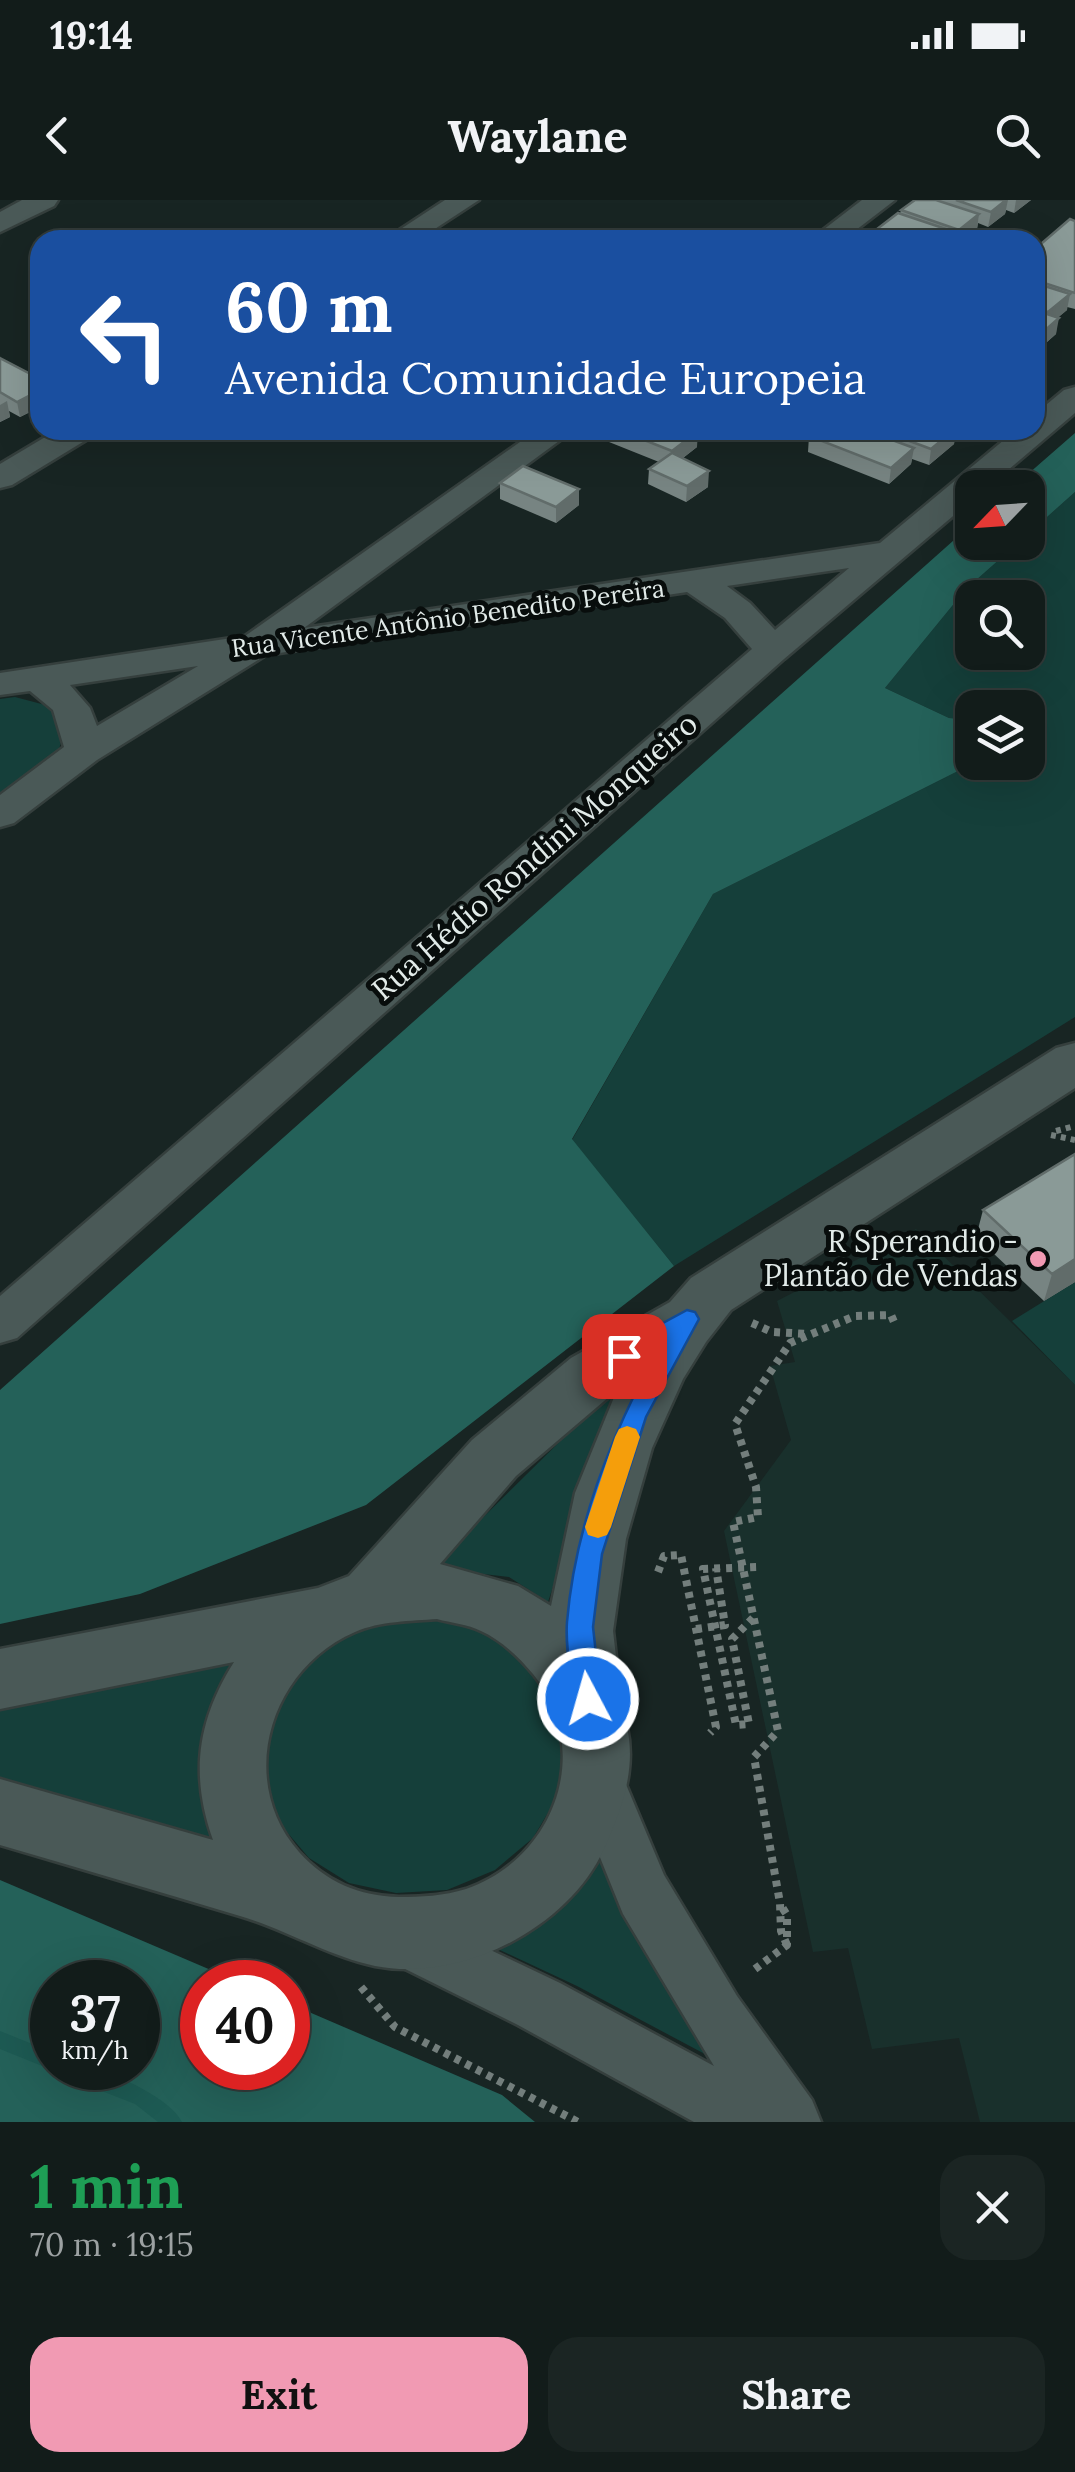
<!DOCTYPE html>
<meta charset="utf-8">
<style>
:root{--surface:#121c1a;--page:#1b2523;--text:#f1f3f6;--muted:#9ca1a2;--line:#313a39;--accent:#f19ab3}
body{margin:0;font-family:Lora,serif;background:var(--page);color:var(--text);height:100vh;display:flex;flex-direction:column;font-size:38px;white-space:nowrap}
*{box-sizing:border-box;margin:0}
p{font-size:32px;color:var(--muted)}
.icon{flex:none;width:55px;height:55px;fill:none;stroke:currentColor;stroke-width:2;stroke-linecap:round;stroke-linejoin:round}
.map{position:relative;height:1922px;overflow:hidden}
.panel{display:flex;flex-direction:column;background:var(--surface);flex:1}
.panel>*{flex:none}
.top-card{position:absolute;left:30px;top:30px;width:1015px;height:210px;border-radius:30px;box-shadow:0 10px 40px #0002,0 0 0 2px var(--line);background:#1a4fa0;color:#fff;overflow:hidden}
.needle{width:65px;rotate:245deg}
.tools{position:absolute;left:955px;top:270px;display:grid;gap:20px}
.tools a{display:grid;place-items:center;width:90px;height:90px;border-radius:20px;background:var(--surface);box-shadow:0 10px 40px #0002,0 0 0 2px var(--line);font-size:50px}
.speed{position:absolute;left:30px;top:1760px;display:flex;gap:20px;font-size:50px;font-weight:700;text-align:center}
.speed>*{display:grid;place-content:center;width:130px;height:130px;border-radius:50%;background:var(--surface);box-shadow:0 10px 40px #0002,0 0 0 2px var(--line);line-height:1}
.speed small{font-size:25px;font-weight:400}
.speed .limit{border:15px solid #d22;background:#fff;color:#111}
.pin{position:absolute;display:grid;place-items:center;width:85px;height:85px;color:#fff;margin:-42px;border-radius:20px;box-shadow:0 5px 15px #0006}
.me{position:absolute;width:110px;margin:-55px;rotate:354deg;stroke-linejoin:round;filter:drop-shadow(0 0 8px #0008)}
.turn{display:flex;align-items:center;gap:35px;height:210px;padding:0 30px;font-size:45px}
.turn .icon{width:130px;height:130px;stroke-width:2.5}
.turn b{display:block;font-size:70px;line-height:85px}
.round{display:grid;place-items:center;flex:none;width:105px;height:105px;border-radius:30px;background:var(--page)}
.headline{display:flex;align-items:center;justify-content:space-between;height:170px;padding:0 30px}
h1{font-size:60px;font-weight:700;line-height:75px;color:#1e9e55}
.primary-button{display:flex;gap:20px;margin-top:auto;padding:20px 30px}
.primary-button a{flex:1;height:115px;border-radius:30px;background:var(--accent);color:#111;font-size:40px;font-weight:700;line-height:115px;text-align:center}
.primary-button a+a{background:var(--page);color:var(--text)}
.status{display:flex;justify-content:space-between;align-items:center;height:70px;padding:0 50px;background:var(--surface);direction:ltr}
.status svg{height:28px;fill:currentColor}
header{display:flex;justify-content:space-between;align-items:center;height:130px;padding:0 30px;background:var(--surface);font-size:45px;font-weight:700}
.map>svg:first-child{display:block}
</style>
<div class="status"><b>19:14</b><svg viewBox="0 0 49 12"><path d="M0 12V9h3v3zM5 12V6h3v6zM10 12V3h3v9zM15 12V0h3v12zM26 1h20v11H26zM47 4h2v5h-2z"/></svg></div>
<header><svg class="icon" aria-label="back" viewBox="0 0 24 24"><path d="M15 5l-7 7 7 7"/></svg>Waylane<svg class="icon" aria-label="search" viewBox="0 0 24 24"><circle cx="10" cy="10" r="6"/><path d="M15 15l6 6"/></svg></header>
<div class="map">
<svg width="1075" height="1922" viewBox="0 0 1075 1922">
<rect width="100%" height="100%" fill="#182523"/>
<polygon fill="#19302c" points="916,1029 1075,1185 1075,1922 980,1922 959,1838 872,1849 848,1748 813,1752 724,1331 791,1240 770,1166 795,1162 777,1101"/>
<g fill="#153f3a" fill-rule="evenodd">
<path d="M1075 292V817L674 1066 572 940 713 694 974 563 1028 562V531L1034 527 1028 526V508H972V520L949 518 885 488 966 389 1018 343 1028 342V334ZM972 398H1028V452H972Z"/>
<polygon points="15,497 53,507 62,537 57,559 0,601 0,499"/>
<polygon points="1075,1082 1075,1185 1012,1121"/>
<polygon points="621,1181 548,1402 509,1377 432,1368"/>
<polygon points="462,1415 539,1465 568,1550 558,1596 533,1638 495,1670 447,1690 396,1693 349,1683 309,1658 280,1624 264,1584 262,1540 298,1463 372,1416"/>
<path d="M231 1463C188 1540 199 1563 218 1644L0 1595V1502Z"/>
<polygon points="599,1651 718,1861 577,1786 489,1745"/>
</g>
<g fill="#246159" fill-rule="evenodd">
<polygon points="1075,233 1075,292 1028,334 1028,288 1013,287"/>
<polygon points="972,324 972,342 1018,343 966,389 885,488 949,518 972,520 974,563 713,694 572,939 674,1066 366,1305 140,1394 0,1424 0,1190"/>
<path d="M0 1680 239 1782H202V1868H288V1803L502 1895 535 1922H0ZM52 1782H138V1868H52Z"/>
</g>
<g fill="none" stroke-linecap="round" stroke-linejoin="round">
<g fill="#1d5a53" fill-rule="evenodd">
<polygon points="0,1831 52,1852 52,1868 59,1868 52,1870 0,1849"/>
<path d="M59 1868C68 1867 82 1866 92 1868 117 1874 171 1899 182 1922H158L135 1904 61 1875Z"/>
</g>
<g stroke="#353f3d" stroke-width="5">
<g id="street">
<polygon points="22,0 58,0 54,6 0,32 0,12"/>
<polygon points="445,0 479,0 418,40 384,40"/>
<polygon points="862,0 895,0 843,40 810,40"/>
<path d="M1075 187V213L987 288H972V300L784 459 17 1138 0 1143V1096L752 449 725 418 687 392 266 455 97 560 14 623 0 627V595L64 547 53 510 30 491 0 495V473L245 436 537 230H574L304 428 880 343 1016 230H1035V214L1064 190ZM849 368 775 430 750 403 727 386ZM198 466 97 526 90 508 70 485Z"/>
<polygon points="57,230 96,230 91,237 12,285 0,288 0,264"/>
<polygon points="597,1555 617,1563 664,1675 737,1796 812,1900 821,1922 694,1922 518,1825 381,1757 373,1737 381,1717 402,1708 560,1783 714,1866 623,1714 569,1581 577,1563"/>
</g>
</g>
<g stroke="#353f3d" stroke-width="5">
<path id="secondary" d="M1075 843V888L731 1110 706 1142 683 1179 652 1248 626 1339 613 1431 620 1491 617 1497C642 1551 627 1598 604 1649 568 1728 461 1783 375 1766 328 1756 287 1730 240 1716 160 1692 80 1668 0 1645V1579L213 1640C190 1575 197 1521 234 1462L0 1509V1449L318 1388 349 1376 472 1240 571 1158 670 1102 691 1078 1056 848ZM617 1190 575 1293 551 1406 518 1386 440 1364 516 1276ZM437 1419C451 1423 468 1424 481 1431 501 1440 519 1457 533 1474 594 1549 556 1658 466 1689 444 1696 421 1697 399 1697 359 1696 326 1682 299 1652 236 1581 269 1469 355 1432 380 1421 411 1421 437 1419Z"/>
</g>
<g stroke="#737e7c" stroke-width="6" stroke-dasharray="5 5" stroke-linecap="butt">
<polyline points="1056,931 1075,926"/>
<polyline points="1051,935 1075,940"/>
</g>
<g stroke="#737e7c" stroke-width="8" stroke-dasharray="6 6" stroke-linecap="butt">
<polyline points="752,1123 772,1132 808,1134"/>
<polyline points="658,1372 664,1356 681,1355 716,1527 710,1533"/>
<polyline points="753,1418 732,1439 749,1524 736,1525 703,1369 757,1367"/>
<polyline points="696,1429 725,1425 716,1368"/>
<polyline points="787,1745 781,1731 780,1703 754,1557 778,1531 733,1322 758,1317 756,1287 735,1224 790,1143 855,1116 891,1115 894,1122"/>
<polyline points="755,1769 787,1745 787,1715 780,1704"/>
<polyline points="361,1787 395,1827 578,1922"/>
</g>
<use href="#street" fill="#4a5957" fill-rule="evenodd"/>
<use href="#secondary" fill="#4a5957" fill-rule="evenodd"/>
</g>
<g fill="#778482">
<polygon points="915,0 1031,0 1014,13 1006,10 1005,14 988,27 978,23 977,29 964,40 875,40 877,29 900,14 901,10"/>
<polygon points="1075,21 1075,109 1067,107 1067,110 1057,118 1056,134 1039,149 1036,148 1035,152 1035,49"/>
<polygon points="0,158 40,179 40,207 20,217 9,211 10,217 0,222"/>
<polygon points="609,230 695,230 697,247 683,258 708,287 686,302 648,284 649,269 659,262 609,242"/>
<polygon points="817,230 956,230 954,244 929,265 912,259 911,264 889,284 808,252 809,236"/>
<polygon points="500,283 579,289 579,305 556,323 500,299"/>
<polygon points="1075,954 1075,1082 1044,1101 976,1037 983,1010"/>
</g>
<g fill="#616c6a">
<polygon points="1006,0 1008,0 1005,14 988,27 991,12"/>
<polygon points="1016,0 1031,0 1014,13"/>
<polygon points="979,14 977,29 964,40 958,40 959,30"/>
<polygon points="1070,94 1067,110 1046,128 1048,112"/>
<polygon points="1059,118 1056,134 1039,149 1042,133"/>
<polygon points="40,190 40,207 20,217 17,202"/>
<polygon points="7,201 10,217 0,222 0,205"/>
<polygon points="954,230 956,230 954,244 929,265 931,249"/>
<polygon points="698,231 697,247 671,267 672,251"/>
<polygon points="914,248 911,264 889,284 891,268"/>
<polygon points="709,271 708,287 686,302 687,286"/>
<polygon points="579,289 579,305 556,323 556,307"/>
<polygon points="1075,1059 1075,1082 1044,1101 1052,1074"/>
</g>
<g fill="#8a9a97" stroke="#616c6a" stroke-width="2.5">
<polygon points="915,0 936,0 979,14 959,30 901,10"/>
<polygon points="956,0 1006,0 991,12"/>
<polygon points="898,13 958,33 949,40 909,40 877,29"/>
<polygon points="1070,19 1075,21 1075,93 1035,80 1035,49"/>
<polygon points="1035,83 1070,94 1048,112 1035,108"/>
<polygon points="1035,110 1059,118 1042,133 1035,131"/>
<polygon points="0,158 40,179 40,190 17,202 0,192"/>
<polygon points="619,230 695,230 698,231 672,251"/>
<polygon points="817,230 865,230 914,248 891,268 809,236"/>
<polygon points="880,230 954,230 931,249"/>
<polygon points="672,253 709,271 687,286 649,269"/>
<polygon points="523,266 579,289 556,307 500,283"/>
<polygon points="1075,954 1075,1059 1052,1074 983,1010"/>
</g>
<path fill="#1a73e8" stroke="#114b97" stroke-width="2.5" d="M687 1110 695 1112 699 1119 646 1217 602 1354 593 1427 601 1499 597 1508 588 1511 578 1508 574 1499C571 1474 565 1447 567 1422 575 1326 612 1232 659 1148L624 1166 615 1164 612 1156 615 1149Z"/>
<polygon fill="#f59e0b" points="627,1226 636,1229 640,1237 611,1327 607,1335 598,1338 588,1335 585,1327 615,1237 619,1229"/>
<circle fill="#f19ab3" stroke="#080d0c" stroke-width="4" cx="1038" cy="1059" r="10"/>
<g text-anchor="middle" stroke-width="10" stroke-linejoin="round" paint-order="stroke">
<g font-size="25" fill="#e2ebe9" stroke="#080d0c">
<text transform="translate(448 418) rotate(-8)" y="9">Rua Vicente Antônio Benedito Pereira</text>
</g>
<g font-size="30" fill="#e2ebe9" stroke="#080d0c">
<text transform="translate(535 657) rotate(-41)" y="10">Rua Hédio Rondini Monqueiro</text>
</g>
<g font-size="30" fill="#e2ebe9" stroke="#080d0c" text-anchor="end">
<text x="1018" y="1052">R Sperandio -<tspan x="1018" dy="34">Plantão de Vendas</tspan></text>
</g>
</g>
</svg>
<div class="tools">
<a><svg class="needle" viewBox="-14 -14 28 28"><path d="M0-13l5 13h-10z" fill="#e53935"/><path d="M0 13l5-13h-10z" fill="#9ca1a2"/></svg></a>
<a><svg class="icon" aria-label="search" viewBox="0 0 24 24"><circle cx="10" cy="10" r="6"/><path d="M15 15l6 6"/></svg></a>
<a><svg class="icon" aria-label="layers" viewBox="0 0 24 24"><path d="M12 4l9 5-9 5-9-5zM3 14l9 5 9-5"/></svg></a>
</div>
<div class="speed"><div>37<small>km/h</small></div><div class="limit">40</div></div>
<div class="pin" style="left:624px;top:1156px;background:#d93025"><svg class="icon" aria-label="arrive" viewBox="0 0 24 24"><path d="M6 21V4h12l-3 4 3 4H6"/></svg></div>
<svg class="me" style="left:588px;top:1499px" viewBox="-20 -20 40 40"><circle r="17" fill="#1a73e8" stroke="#fff" stroke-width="3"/><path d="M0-11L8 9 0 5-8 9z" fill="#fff"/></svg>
<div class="top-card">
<div class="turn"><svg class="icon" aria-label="left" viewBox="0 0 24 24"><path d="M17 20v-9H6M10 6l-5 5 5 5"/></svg><div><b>60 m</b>Avenida Comunidade Europeia</div></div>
</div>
</div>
<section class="panel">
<div class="headline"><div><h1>1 min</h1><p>70 m · 19:15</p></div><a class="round"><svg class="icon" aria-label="close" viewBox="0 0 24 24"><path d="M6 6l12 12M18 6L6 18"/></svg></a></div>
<div class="primary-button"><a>Exit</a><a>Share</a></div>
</section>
